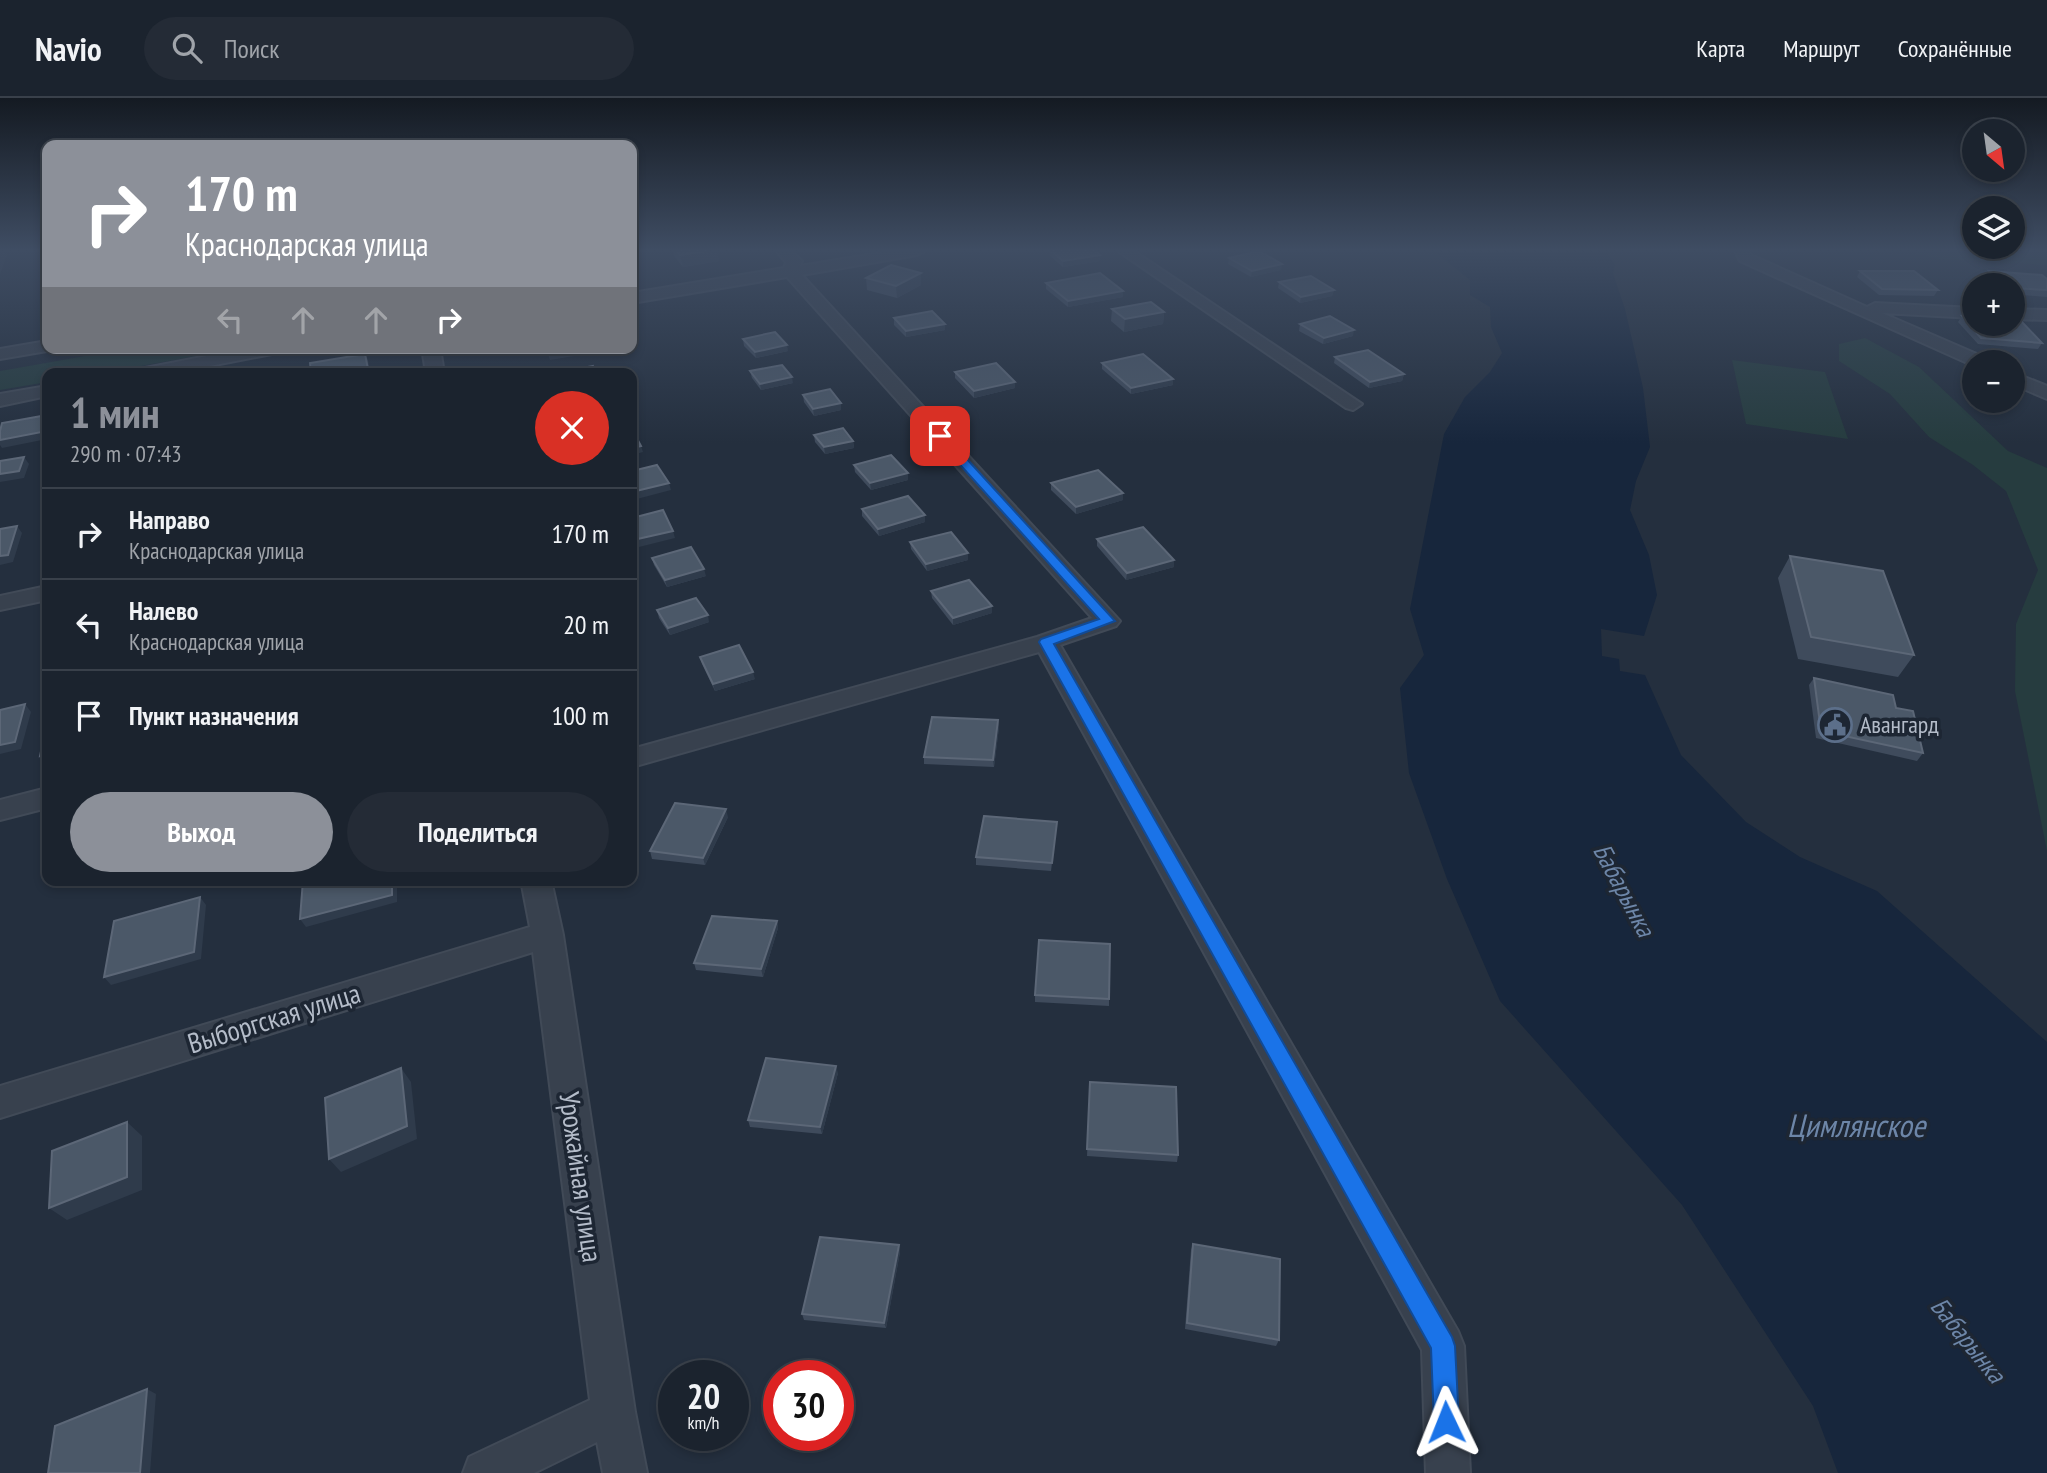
<!DOCTYPE html>
<html lang="ru">
<meta charset="utf-8">
<style>
:root{--surface:#1b232e;--page:#242b36;--text:#f1f3f6;--muted:#a0a4aa;--line:#39404a;--accent:#8c9099}
body{margin:0;font-family:"PT Sans Narrow",sans-serif;background:var(--page);color:var(--text);height:100vh;display:flex;flex-direction:column;font-size:26px;white-space:nowrap}
*{box-sizing:border-box;margin:0}
p{font-size:23px;color:var(--muted)}
.icon{flex:none;width:38px;height:38px;fill:none;stroke:currentColor;stroke-width:2;stroke-linecap:round;stroke-linejoin:round}
.map{position:relative;flex:1;overflow:hidden}
.side{position:absolute;left:42px;top:270px;width:595px;height:518px;display:flex;flex-direction:column;background:var(--surface);border-radius:14px;box-shadow:0 4px 10px #0003,0 0 0 2px var(--line)}
.side>*{flex:none}
.hud{position:absolute;left:42px;top:42px;width:595px;height:214px;border-radius:14px;box-shadow:0 4px 10px #0003,0 0 0 2px var(--line);background:#8c9099;color:#fff;overflow:hidden}
.needle{width:46px;rotate:151deg}
.fabs{position:absolute;left:1962px;top:21px;display:grid;gap:14px}
.fabs a{display:grid;place-items:center;width:63px;height:63px;border-radius:50%;background:var(--surface);box-shadow:0 4px 10px #0003,0 0 0 2px var(--line);font-size:35px}
.speed{position:absolute;left:658px;top:1262px;display:flex;gap:14px;font-size:35px;font-weight:700;text-align:center}
.speed>*{display:grid;place-content:center;width:91px;height:91px;border-radius:50%;background:var(--surface);box-shadow:0 4px 10px #0003,0 0 0 2px var(--line);line-height:1}
.speed small{font-size:18px;font-weight:400}
.speed .limit{border:10px solid #d22;background:#fff;color:#111}
.pin{position:absolute;display:grid;place-items:center;width:60px;height:60px;color:#fff;margin:-30px;border-radius:14px;box-shadow:0 4px 10px #0006}
.me{position:absolute;width:77px;margin:-38px;rotate:358deg;stroke-linejoin:round;filter:drop-shadow(0 0 5px #0008)}
.turn{display:flex;align-items:center;gap:24px;height:147px;padding:0 28px;font-size:32px}
.turn .icon{width:91px;height:91px;stroke-width:2.5}
.turn b{display:block;font-size:49px;line-height:60px}
.lanes{display:flex;align-items:center;height:66px;padding:0 28px;background:#0003;justify-content:center;gap:35px;direction:ltr}
.lanes .off{opacity:.35}
.round{display:grid;place-items:center;flex:none;width:74px;height:74px;border-radius:37px;background:var(--page)}
.head{display:flex;align-items:center;justify-content:space-between;height:119px;padding:0 28px}
h1{font-size:42px;font-weight:600;line-height:52px;color:var(--accent)}
.action{display:flex;gap:14px;margin-top:auto;padding:14px 28px}
.action a{flex:1;height:80px;border-radius:42px;background:var(--accent);color:#fff;font-size:28px;font-weight:600;line-height:80px;text-align:center}
.action a+a{background:var(--page);color:var(--text)}
ul{padding:0;list-style:none}
li{display:flex;align-items:center;gap:21px;height:91px;padding:0 28px;border-top:2px solid var(--line)}
li div{flex:1}
li b{display:block;font-size:26px}
li em{font-style:normal}
header{display:flex;align-items:center;gap:42px;box-sizing:border-box;height:98px;padding:0 35px;background:var(--surface);border-bottom:2px solid var(--line)}
header strong{font-size:33px}
nav{display:flex;gap:38px;margin-inline-start:auto;font-size:24px}
.search{width:490px;height:63px;background:var(--page);display:flex;align-items:center;gap:18px;box-sizing:border-box;padding:0 24px;border-radius:38px;color:var(--muted);font-size:26px}
.map>svg:first-child{display:block}
</style>
<header>
<strong>Navio</strong>
<div class="search"><svg class="icon" aria-label="search" viewBox="0 0 24 24"><circle cx="10" cy="10" r="6"/><path d="M15 15l6 6"/></svg>Поиск</div>
<nav><a>Карта</a><a>Маршрут</a><a>Сохранённые</a></nav>
</header>
<div class="map">
<svg width="2047" height="1375" viewBox="0 0 2047 1375">
<rect width="100%" height="100%" fill="#242f3e"/>
<g fill="#263c3f">
<polygon points="1906,153 2047,153 2047,167 1939,161"/>
<polygon points="1865,240 1919,269 2008,353 2047,370 2047,753 2015,593 2016,526 2038,472 2006,393 1973,367 1929,339 1890,296 1839,263 1839,246"/>
<polygon points="131,250 242,250 101,275 47,275 47,284 0,292 0,273"/>
<polygon points="1732,262 1825,274 1848,341 1746,326"/>
</g>
<polygon fill="#17263c" points="1434,153 1605,153 1615,166 1613,176 1625,211 1643,290 1650,349 1636,383 1630,412 1649,457 1657,497 1644,538 1601,531 1602,558 1619,561 1620,573 1645,577 1681,657 1746,724 1800,759 1877,793 2047,944 2047,1375 1838,1375 1813,1308 1682,1107 1500,903 1447,781 1409,675 1400,590 1424,557 1410,511 1444,336 1465,299 1490,274 1502,255 1491,229 1490,209 1470,197 1470,182"/>
<g fill="none" stroke-linecap="round" stroke-linejoin="round">
<g stroke="#414a57" stroke-width="4">
<g id="street">
<polygon points="776,153 791,153 802,163 800,168 892,153 924,153 917,157 802,177 1120,523 1116,528 1060,547 1458,1233 1464,1248 1470,1375 1426,1375 1422,1252 1039,554 632,669 632,651 1037,539 1092,520 787,179 632,205 632,195 784,170 786,164"/>
<polygon points="1118,153 1134,153 1362,306 1353,312 1346,310"/>
<polygon points="1735,153 1749,153 1751,157 1867,209 1875,205 1974,210 1974,220 1882,215 1986,260 1989,264 1974,264 1974,268 1740,163"/>
<polygon points="2012,211 2047,212 2047,222 2012,221"/>
<polygon points="47,243 47,250 53,252 0,261 0,251"/>
<polygon points="248,250 285,250 277,255 174,275 136,275 145,270"/>
<polygon points="422,250 440,250 444,275 426,275"/>
<polygon points="2012,274 2047,288 2047,301 2012,286"/>
<polygon points="47,288 47,298 0,308 0,296"/>
<polygon points="47,488 47,502 0,512 0,498"/>
<polygon points="47,690 47,710 0,722 0,702"/>
<polygon points="521,782 551,782 563,837 635,1314 647,1375 603,1375 597,1344 534,1375 463,1375 469,1359 590,1302 533,854 0,1020 0,988 530,829"/>
</g>
</g>
<use href="#street" fill="#38414e" fill-rule="evenodd"/>
</g>
<g fill="#3f4b5c">
<polygon points="673,153 717,153 719,163 683,169 674,158"/>
<polygon points="1050,153 1095,153 1100,163 1063,169 1050,158"/>
<polygon points="1229,160 1281,172 1251,179 1228,166"/>
<polygon points="1860,173 1938,192 1934,198 1879,197 1857,179"/>
<polygon points="1989,173 2047,181 2047,199 2012,196 2012,187 1994,187 1986,179"/>
<polygon points="921,175 921,187 897,200 867,192 866,180"/>
<polygon points="1279,184 1334,192 1332,198 1300,205 1278,190"/>
<polygon points="1046,185 1123,199 1068,209 1046,191"/>
<polygon points="1112,211 1164,214 1163,226 1124,234 1111,223"/>
<polygon points="1962,218 2042,245 2038,251 1978,246 1958,224"/>
<polygon points="894,220 945,232 906,239 894,227"/>
<polygon points="1300,226 1353,238 1323,246 1299,233"/>
<polygon points="743,241 788,253 756,260 744,248"/>
<polygon points="1335,259 1404,276 1402,283 1369,290 1334,265"/>
<polygon points="1102,265 1173,287 1131,296 1102,271"/>
<polygon points="750,273 793,285 761,292 752,280"/>
<polygon points="955,274 1015,284 1015,290 974,300 955,280"/>
<polygon points="803,297 841,312 814,318 804,304"/>
<polygon points="814,337 853,343 854,350 825,356 815,344"/>
<polygon points="854,367 908,382 871,392 855,374"/>
<polygon points="1051,385 1123,402 1076,416 1051,392"/>
<polygon points="862,411 925,417 925,424 879,438 862,418"/>
<polygon points="1097,441 1174,469 1126,482 1097,448"/>
<polygon points="910,444 968,455 968,462 927,473 911,451"/>
<polygon points="1790,458 1914,557 1898,579 1798,561 1778,480"/>
<polygon points="652,460 706,478 667,489 654,467"/>
<polygon points="931,493 992,515 953,527 932,500"/>
<polygon points="657,512 709,524 670,537 659,520"/>
<polygon points="700,559 755,581 715,593 702,566"/>
<polygon points="1814,580 1896,610 1923,655 1917,663 1816,640 1809,587"/>
<polygon points="998,622 999,629 994,669 924,666 924,659"/>
<polygon points="728,719 705,767 652,761 650,753"/>
<polygon points="1057,724 1051,773 976,767 976,759"/>
<polygon points="777,823 778,830 763,879 696,872 694,865"/>
<polygon points="1035,897 1109,901 1109,908 1035,904"/>
<polygon points="838,975 822,1036 750,1029 748,1022"/>
<polygon points="1090,984 1178,1057 1177,1064 1087,1058"/>
<polygon points="1193,1146 1279,1242 1276,1248 1185,1231 1191,1152"/>
<polygon points="899,1147 900,1154 886,1230 804,1222 802,1216"/>
</g>
<g fill="#2f3b4b">
<polygon points="0,153 5,153 7,157 0,176"/>
<polygon points="707,153 717,153 719,163 683,169 680,157"/>
<polygon points="1180,153 1200,153 1180,156"/>
<polygon points="1100,157 1100,163 1063,169 1063,163"/>
<polygon points="1282,166 1281,172 1251,179 1252,173"/>
<polygon points="921,175 921,187 897,200 896,188"/>
<polygon points="1334,192 1332,198 1300,205 1301,199"/>
<polygon points="1123,193 1123,199 1068,209 1068,203"/>
<polygon points="1164,214 1163,226 1124,234 1125,221"/>
<polygon points="945,226 945,232 906,239 906,233"/>
<polygon points="1354,232 1353,238 1323,246 1324,240"/>
<polygon points="787,247 788,253 756,260 755,254"/>
<polygon points="584,250 586,256 550,262 548,256"/>
<polygon points="365,256 368,262 370,275 350,275"/>
<polygon points="1404,276 1402,283 1369,290 1370,284"/>
<polygon points="792,279 793,285 761,292 760,286"/>
<polygon points="1173,281 1173,287 1131,296 1131,290"/>
<polygon points="1015,284 1015,290 974,300 974,293"/>
<polygon points="841,305 841,312 814,318 813,311"/>
<polygon points="47,333 47,341 2,350 0,347 0,342"/>
<polygon points="853,343 854,350 825,356 824,349"/>
<polygon points="641,348 643,354 632,357 632,350"/>
<polygon points="24,359 29,366 24,380 0,384 0,376"/>
<polygon points="908,375 908,382 871,392 870,385"/>
<polygon points="669,385 671,392 633,402 632,394"/>
<polygon points="1123,395 1123,402 1076,416 1076,409"/>
<polygon points="925,417 925,424 879,438 878,431"/>
<polygon points="17,428 22,435 13,464 0,467 0,458"/>
<polygon points="673,433 675,440 635,450 633,442"/>
<polygon points="968,455 968,462 927,473 926,466"/>
<polygon points="1174,462 1174,469 1126,482 1127,475"/>
<polygon points="704,471 706,478 667,489 665,482"/>
<polygon points="992,508 992,515 953,527 953,520"/>
<polygon points="708,517 709,524 670,537 668,530"/>
<polygon points="753,574 755,581 715,593 713,586"/>
<polygon points="25,606 31,614 21,651 0,656 0,647"/>
<polygon points="998,622 999,629 994,669 993,662"/>
<polygon points="47,656 47,667 40,658"/>
<polygon points="726,711 728,719 705,767 703,760"/>
<polygon points="392,782 397,782 397,804 306,829 300,821"/>
<polygon points="200,799 206,807 201,861 111,887 104,879"/>
<polygon points="777,823 778,830 763,879 761,871"/>
<polygon points="836,968 838,975 822,1036 820,1029"/>
<polygon points="401,970 411,984 417,1041 341,1074 329,1061"/>
<polygon points="127,1024 142,1038 142,1092 67,1122 49,1110"/>
<polygon points="899,1147 900,1154 886,1230 884,1225"/>
<polygon points="147,1291 156,1296 150,1375 140,1375"/>
</g>
<g fill="#4b5868" stroke="#5c6777" stroke-width="2">
<polygon points="677,153 707,153 680,157"/>
<polygon points="1051,153 1095,153 1100,157 1063,163"/>
<polygon points="1259,153 1282,166 1252,173 1229,160"/>
<polygon points="891,167 921,175 896,188 866,180"/>
<polygon points="1860,173 1914,173 1938,192 1882,191"/>
<polygon points="1989,173 2042,177 2047,181 2047,192 2012,190 2012,187 2004,187"/>
<polygon points="1100,175 1123,193 1068,203 1046,185"/>
<polygon points="1311,178 1334,192 1301,199 1279,184"/>
<polygon points="1151,204 1164,214 1125,221 1112,211"/>
<polygon points="932,213 945,226 906,233 894,220"/>
<polygon points="1330,218 1354,232 1324,240 1300,226"/>
<polygon points="1962,218 1974,219 1974,226 2012,226 2012,222 2021,223 2042,245 1981,240"/>
<polygon points="775,234 787,247 755,254 743,241"/>
<polygon points="547,250 582,250 548,256"/>
<polygon points="1368,252 1404,276 1370,284 1335,259"/>
<polygon points="365,256 368,271 350,275 311,275 310,265"/>
<polygon points="1143,256 1173,281 1131,290 1102,265"/>
<polygon points="996,265 1015,284 974,293 955,274"/>
<polygon points="782,267 792,279 760,286 750,273"/>
<polygon points="593,268 596,275 559,275"/>
<polygon points="258,271 258,275 239,275"/>
<polygon points="830,291 841,305 813,311 803,297"/>
<polygon points="47,317 47,333 0,342 0,333 2,325"/>
<polygon points="843,330 853,343 824,349 814,337"/>
<polygon points="632,331 641,348 632,350"/>
<polygon points="891,357 908,375 870,385 854,367"/>
<polygon points="24,359 19,373 0,376 0,363"/>
<polygon points="657,367 669,385 632,394 632,373"/>
<polygon points="1098,372 1123,395 1076,409 1051,385"/>
<polygon points="908,398 925,417 878,431 862,411"/>
<polygon points="663,412 673,433 633,442 632,439 632,420"/>
<polygon points="17,428 8,457 0,458 0,431"/>
<polygon points="1143,429 1174,462 1127,475 1097,441"/>
<polygon points="951,434 968,455 926,466 910,444"/>
<polygon points="691,449 704,471 665,482 652,460"/>
<polygon points="1790,458 1883,473 1914,557 1811,539"/>
<polygon points="969,482 992,508 953,520 931,493"/>
<polygon points="696,500 708,517 668,530 657,512"/>
<polygon points="739,547 753,574 713,586 700,559"/>
<polygon points="1814,580 1893,597 1896,610 1913,613 1923,655 1821,633"/>
<polygon points="25,606 15,644 0,647 0,612"/>
<polygon points="932,619 998,622 993,662 924,659"/>
<polygon points="47,625 47,656 40,658"/>
<polygon points="675,705 726,711 703,760 650,753"/>
<polygon points="984,718 1057,724 1052,765 976,759"/>
<polygon points="303,782 392,782 392,797 300,821"/>
<polygon points="200,799 194,854 104,879 114,823"/>
<polygon points="712,818 777,823 761,871 694,865"/>
<polygon points="1039,842 1110,846 1109,901 1035,897"/>
<polygon points="766,960 836,968 820,1029 748,1022"/>
<polygon points="401,970 407,1028 329,1061 325,1000"/>
<polygon points="1090,984 1176,989 1178,1057 1087,1051"/>
<polygon points="127,1024 127,1079 49,1110 52,1053"/>
<polygon points="820,1139 899,1147 884,1225 802,1216"/>
<polygon points="1193,1146 1280,1161 1279,1242 1187,1225"/>
<polygon points="147,1291 140,1375 48,1375 55,1328"/>
</g>
<linearGradient id="sky" x2="0" y2="1"><stop stop-color="#141a22"/><stop offset="0.44" stop-color="#3f4d63"/><stop offset="1" stop-color="#3f4d63" stop-opacity="0"/></linearGradient>
<rect width="2047" height="345" fill="url(#sky)"/>
<polygon fill="#1a73e8" stroke="#114b97" stroke-width="2" points="940,335 944,336 1115,523 1054,546 1452,1239 1455,1248 1459,1324 1455,1333 1446,1336 1438,1333 1434,1324 1431,1250 1039,544 1041,541 1099,521 936,340 936,336"/>
<defs>
<g id="civic-ring" transform="scale(1.75)"><circle r="9.5" fill="#1d2633" stroke="#5c6f8a" stroke-width="1.5"/><path d="M-.6-6.5H3V-4.5H.6V-3L4-1V1h2V6H-6V1h2V-1L-.6-3ZM-1.2 2.5V6h2.4V2.5Z" fill="#5c6f8a"/></g>
</defs>
<g fill-rule="evenodd">
<use href="#civic-ring" x="1835" y="627"/>
</g>
<g text-anchor="middle" stroke-width="7" stroke-linejoin="round" paint-order="stroke">
<g font-size="24" fill="#b4bcc9" stroke="#1d2633" text-anchor="start">
<text x="1860" y="635">Авангард</text>
</g>
<g font-size="26" font-style="italic" fill="#6d86a8" stroke="#1d2633">
<text transform="translate(1624 792) rotate(62)" y="9">Бабарынка</text>
<text transform="translate(1968 1242) rotate(51)" y="9">Бабарынка</text>
</g>
<g font-size="28" fill="#b4bcc9" stroke="#1d2633">
<text transform="translate(274 920) rotate(-17)" y="10">Выборгская улица</text>
<text transform="translate(581 1079) rotate(82)" y="10">Урожайная улица</text>
</g>
<g font-size="32" font-style="italic" fill="#6d86a8" stroke="#1d2633">
<text x="1856" y="1039">Цимлянское</text>
</g>
</g>
</svg>
<div class="fabs">
<a><svg class="needle" viewBox="-14 -14 28 28"><path d="M0-13l5 13h-10z" fill="#e53935"/><path d="M0 13l5-13h-10z" fill="#a0a4aa"/></svg></a>
<a><svg class="icon" aria-label="layers" viewBox="0 0 24 24"><path d="M12 4l9 5-9 5-9-5zM3 14l9 5 9-5"/></svg></a>
<a>+</a>
<a>−</a>
</div>
<div class="speed"><div>20<small>km/h</small></div><div class="limit">30</div></div>
<div class="pin" style="left:940px;top:338px;background:#d93025"><svg class="icon" aria-label="arrive" viewBox="0 0 24 24"><path d="M6 21V4h12l-3 4 3 4H6"/></svg></div>
<svg class="me" style="left:1446px;top:1324px" viewBox="-20 -20 40 40"><path d="M0-17L14 15 0 8-14 15z" fill="#1a73e8" stroke="#fff" stroke-width="4"/></svg>
<div class="hud">
<div class="turn"><svg class="icon" aria-label="right" viewBox="0 0 24 24"><path d="M7 20v-9h11M14 6l5 5-5 5"/></svg><div><b>170 m</b>Краснодарская улица</div></div>
<div class="lanes"><svg class="icon off" aria-label="left" viewBox="0 0 24 24"><path d="M17 20v-9H6M10 6l-5 5 5 5"/></svg><svg class="icon off" aria-label="ahead" viewBox="0 0 24 24"><path d="M12 20V5M6 11l6-6 6 6"/></svg><svg class="icon off" aria-label="ahead" viewBox="0 0 24 24"><path d="M12 20V5M6 11l6-6 6 6"/></svg><svg class="icon" aria-label="right" viewBox="0 0 24 24"><path d="M7 20v-9h11M14 6l5 5-5 5"/></svg></div>
</div>
<section class="side">
<div class="head"><div><h1>1 мин</h1><p>290 m · 07:43</p></div><a class="round" style="background:#d93025;color:#fff"><svg class="icon" aria-label="close" viewBox="0 0 24 24"><path d="M6 6l12 12M18 6L6 18"/></svg></a></div>
<ul>
<li><svg class="icon" aria-label="right" viewBox="0 0 24 24"><path d="M7 20v-9h11M14 6l5 5-5 5"/></svg><div><b>Направо</b><p>Краснодарская улица</p></div><em>170 m</em></li>
<li><svg class="icon" aria-label="left" viewBox="0 0 24 24"><path d="M17 20v-9H6M10 6l-5 5 5 5"/></svg><div><b>Налево</b><p>Краснодарская улица</p></div><em>20 m</em></li>
<li><svg class="icon" aria-label="arrive" viewBox="0 0 24 24"><path d="M6 21V4h12l-3 4 3 4H6"/></svg><div><b>Пункт назначения</b></div><em>100 m</em></li>
</ul>
<div class="action"><a>Выход</a><a>Поделиться</a></div>
</section>
</div>
